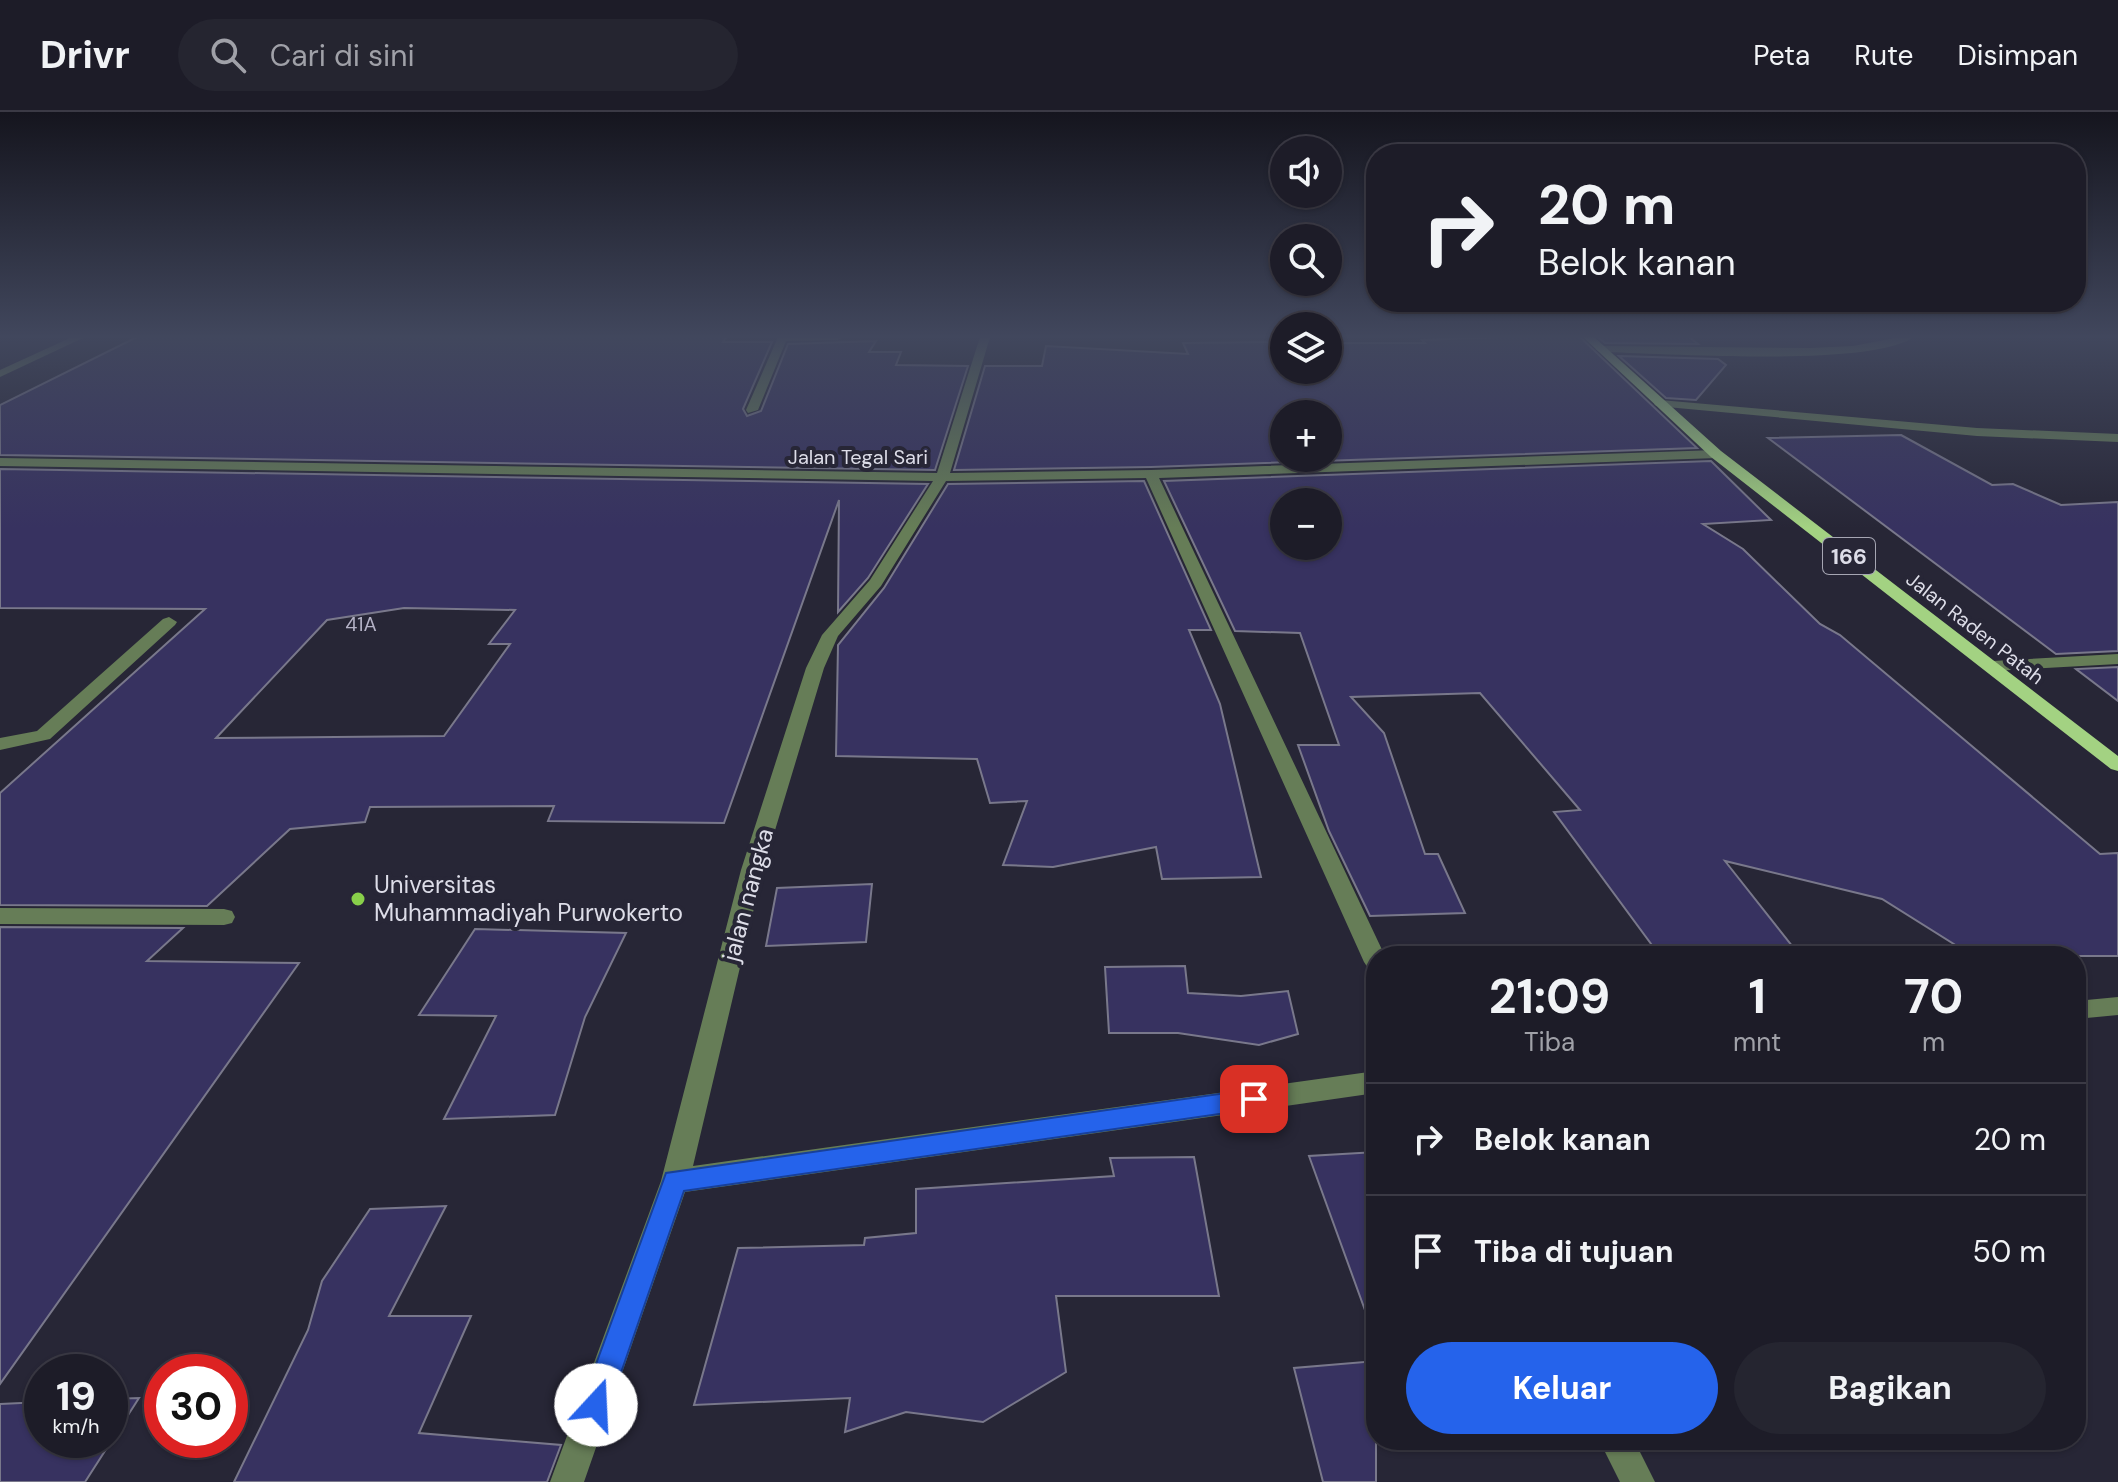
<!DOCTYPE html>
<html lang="id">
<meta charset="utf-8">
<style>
:root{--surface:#1d1c28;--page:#252530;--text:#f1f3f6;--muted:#a0a1a8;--line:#3b3a45;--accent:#2563eb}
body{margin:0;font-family:"DM Sans",sans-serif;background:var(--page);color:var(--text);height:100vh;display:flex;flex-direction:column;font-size:30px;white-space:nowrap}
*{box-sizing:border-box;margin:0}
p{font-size:26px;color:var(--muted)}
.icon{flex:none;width:44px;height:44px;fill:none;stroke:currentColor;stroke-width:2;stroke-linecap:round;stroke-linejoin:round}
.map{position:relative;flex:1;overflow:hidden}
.panel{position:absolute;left:1366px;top:834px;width:720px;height:504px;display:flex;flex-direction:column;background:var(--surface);border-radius:32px;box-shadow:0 2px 6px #0004,0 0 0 2px var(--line)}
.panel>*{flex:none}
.top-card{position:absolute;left:1366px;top:32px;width:720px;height:168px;border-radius:32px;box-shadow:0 2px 6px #0004,0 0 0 2px var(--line);background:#1d1c28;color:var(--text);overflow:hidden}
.tools{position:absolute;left:1270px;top:24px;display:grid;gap:16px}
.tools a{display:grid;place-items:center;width:72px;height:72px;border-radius:50%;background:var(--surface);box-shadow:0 2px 6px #0004,0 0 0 2px var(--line);font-size:40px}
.speed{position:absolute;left:24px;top:1242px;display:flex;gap:16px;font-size:40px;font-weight:700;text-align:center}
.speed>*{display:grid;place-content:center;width:104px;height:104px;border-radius:50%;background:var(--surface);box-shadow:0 2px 6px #0004,0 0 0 2px var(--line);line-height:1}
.speed small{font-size:20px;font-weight:400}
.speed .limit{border:12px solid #d22;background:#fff;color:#111}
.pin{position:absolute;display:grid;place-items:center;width:68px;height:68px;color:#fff;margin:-34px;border-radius:16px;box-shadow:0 4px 12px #0006}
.me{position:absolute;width:88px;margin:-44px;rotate:20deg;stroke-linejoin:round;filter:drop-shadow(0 0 6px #0008)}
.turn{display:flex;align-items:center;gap:28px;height:168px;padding:0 40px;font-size:36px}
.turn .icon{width:104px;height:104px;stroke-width:2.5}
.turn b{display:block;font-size:56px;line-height:68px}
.eta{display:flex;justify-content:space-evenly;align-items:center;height:136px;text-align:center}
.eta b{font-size:48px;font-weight:700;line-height:56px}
.action{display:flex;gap:16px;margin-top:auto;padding:16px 40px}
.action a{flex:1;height:92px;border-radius:48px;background:var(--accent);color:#fff;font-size:32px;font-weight:700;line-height:92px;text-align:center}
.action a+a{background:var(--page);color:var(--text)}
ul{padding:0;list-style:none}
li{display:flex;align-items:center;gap:24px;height:112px;padding:0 40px;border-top:2px solid var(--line)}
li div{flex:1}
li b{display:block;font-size:30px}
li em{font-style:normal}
header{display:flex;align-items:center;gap:48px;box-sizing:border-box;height:112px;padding:0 40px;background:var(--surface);border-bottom:2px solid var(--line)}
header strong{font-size:38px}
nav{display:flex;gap:44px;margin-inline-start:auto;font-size:28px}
.search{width:560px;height:72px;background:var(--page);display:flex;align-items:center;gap:20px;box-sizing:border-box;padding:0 28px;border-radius:44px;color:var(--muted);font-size:30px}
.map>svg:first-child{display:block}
</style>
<header>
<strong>Drivr</strong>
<div class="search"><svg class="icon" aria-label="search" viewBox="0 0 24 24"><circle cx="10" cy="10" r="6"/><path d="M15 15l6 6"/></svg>Cari di sini</div>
<nav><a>Peta</a><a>Rute</a><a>Disimpan</a></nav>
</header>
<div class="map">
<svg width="2118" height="1370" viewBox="0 0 2118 1370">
<rect width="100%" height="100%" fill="#272636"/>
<g fill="#373260" stroke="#79788b" stroke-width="2" fill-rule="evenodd">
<polygon points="137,225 726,225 723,230 772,230 743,297 747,304 761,299 788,232 876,229 869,240 901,240 896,253 968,254 935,358 0,343 0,293"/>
<path d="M1498 225H1580L1697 336 1151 355 954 358 985 254H1042L1046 234 1188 242 1183 231 1275 230 1284 231V258H1328V231H1425L1422 228ZM1284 302H1328V346H1284Z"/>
<polygon points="1598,225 1689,225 1698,232 1605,231"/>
<polygon points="1619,244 1718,247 1726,253 1696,288 1666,286"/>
<polygon points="1901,323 1992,373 2013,372 2061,393 2118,390 2118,539 2056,542 1768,326"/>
<path d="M1711 349 1771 408 1703 412 1743 437 1820 512 1840 523 2100 742 2118 741V844H1973L1882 787 1725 749 1800 844H1660L1554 700 1580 698 1480 581 1351 585 1384 621 1425 742H1438L1465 801 1370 804 1329 719 1298 633H1339L1300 521 1235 519 1164 369ZM1284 390H1328V434H1284Z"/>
<path d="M0 357 928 372 868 466 838 500 839 388 724 711 548 709 554 694 370 695 365 710 290 717 207 794 0 793V681L205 497 0 496ZM404 496 515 498 489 532H510L444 624 216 626 327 508Z"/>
<polygon points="1144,369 1211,518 1189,518 1220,592 1261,765 1162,767 1156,735 1053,755 1003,753 1027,689 990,691 977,647 836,644 838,533 884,476 948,372"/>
<polygon points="2118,555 2118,589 2076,557"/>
<polygon points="872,772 866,830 766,834 777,776"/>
<polygon points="0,815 183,816 147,849 299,851 0,1272"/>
<polygon points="475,817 626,821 585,905 555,1003 444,1007 496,904 419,903"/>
<polygon points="1185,854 1188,881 1241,884 1288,879 1298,922 1259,933 1178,921 1109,921 1105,855"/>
<polygon points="1376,1040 1376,1211 1370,1212 1309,1044"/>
<polygon points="1194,1045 1219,1184 1056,1184 1066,1260 983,1310 906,1300 845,1320 850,1286 694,1293 738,1136 864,1133 865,1126 916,1121 916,1077 1114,1064 1110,1046"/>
<polygon points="446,1094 389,1204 471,1204 419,1321 561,1333 547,1370 234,1370 308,1218 322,1169 370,1097"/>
<polygon points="1376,1249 1376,1370 1323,1370 1294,1256"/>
<polygon points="139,1286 85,1370 0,1370 0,1292 42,1290 42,1328 110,1328 110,1287"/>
</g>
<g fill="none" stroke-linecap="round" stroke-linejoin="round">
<g fill="#667d57" fill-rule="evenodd">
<polygon points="72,225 85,225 0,265 0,258"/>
<polygon points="778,225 843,225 838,228 786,229 758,298 748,301 746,298"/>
<polygon points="980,225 990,225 950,361 1151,358 1716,338 1722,342 1716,346 1159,366 1385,844 1376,844 1376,859 1368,856 1364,850 1146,366 946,369 881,474 838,524 824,556 763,758 693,1054 1376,959 1376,981 685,1080 584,1370 550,1370 661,1069 741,758 806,556 822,523 870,468 933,369 0,354 0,346 937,361"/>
<path d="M1900 225H1914C1869 256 1663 241 1600 240L1595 237 1600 234 1810 236 1853 234Z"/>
<polygon points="1660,288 1977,316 2118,322 2118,330 1977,324 1656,294 1654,292"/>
<polygon points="169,505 177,510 175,513 50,627 0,638 0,626 37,619 163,507"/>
<polygon points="2118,542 2118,552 1993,559 1984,554 1993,549"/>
<polygon points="0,796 224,797 232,799 235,805 232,811 224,813 0,812"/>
<polygon points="2118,885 2118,903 2076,907 2076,889"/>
<polygon points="1599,1328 1634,1328 1655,1370 1620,1370"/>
</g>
<polygon fill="#a3d282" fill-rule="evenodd" points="1583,225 1594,225 1721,339 2118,644 2118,659 2111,657 1711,345"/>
</g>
<linearGradient id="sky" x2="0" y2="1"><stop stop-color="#15151e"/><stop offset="0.54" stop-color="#41475d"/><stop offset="1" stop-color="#41475d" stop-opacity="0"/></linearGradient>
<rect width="2118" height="416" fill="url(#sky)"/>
<polygon fill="#2563eb" stroke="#184099" stroke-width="2" points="1254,977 1262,980 1266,987 1262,994 1254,997 684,1079 606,1304 596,1308 585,1304 581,1293 666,1061"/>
<circle fill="#88cf4a" stroke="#272636" stroke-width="3" cx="358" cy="787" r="8"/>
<g text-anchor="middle" stroke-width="8" stroke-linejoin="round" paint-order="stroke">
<g font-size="20" fill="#dddde8" stroke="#272636">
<text x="858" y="352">Jalan Tegal Sari</text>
<text transform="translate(1975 516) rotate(38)" y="7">Jalan Raden Patah</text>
</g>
<g font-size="20" fill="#b4b2c6">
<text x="361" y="519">41A</text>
</g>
<rect fill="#272636" stroke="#a6a6b3" stroke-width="2" x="1823" y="426" width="52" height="36" rx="6"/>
<g font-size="22" font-weight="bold" fill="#dddde8">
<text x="1849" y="452">166</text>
</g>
<g font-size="24" fill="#dddde8" stroke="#272636" text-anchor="start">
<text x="374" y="781">Universitas<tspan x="374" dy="28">Muhammadiyah Purwokerto</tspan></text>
</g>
<g font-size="24" fill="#dddde8" stroke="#272636">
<text transform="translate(748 783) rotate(-75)" y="8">jalan nangka</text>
</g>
</g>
</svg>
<div class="tools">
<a><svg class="icon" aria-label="sound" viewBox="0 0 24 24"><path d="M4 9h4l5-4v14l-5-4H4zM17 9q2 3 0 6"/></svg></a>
<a><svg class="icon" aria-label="search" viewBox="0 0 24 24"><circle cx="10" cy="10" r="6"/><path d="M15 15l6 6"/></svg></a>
<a><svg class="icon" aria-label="layers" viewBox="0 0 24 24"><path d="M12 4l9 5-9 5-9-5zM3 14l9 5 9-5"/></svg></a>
<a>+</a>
<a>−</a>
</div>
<div class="speed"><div>19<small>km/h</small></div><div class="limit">30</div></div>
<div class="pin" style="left:1254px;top:987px;background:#d93025"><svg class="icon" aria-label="arrive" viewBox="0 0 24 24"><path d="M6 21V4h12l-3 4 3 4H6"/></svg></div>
<svg class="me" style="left:596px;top:1293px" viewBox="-20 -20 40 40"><circle r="19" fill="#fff"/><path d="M0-13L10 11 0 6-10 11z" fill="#2563eb"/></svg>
<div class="top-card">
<div class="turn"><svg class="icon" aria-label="right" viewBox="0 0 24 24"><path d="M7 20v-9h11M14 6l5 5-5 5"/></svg><div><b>20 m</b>Belok kanan</div></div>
</div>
<section class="panel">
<div class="eta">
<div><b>21:09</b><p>Tiba</p></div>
<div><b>1</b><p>mnt</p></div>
<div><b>70</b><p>m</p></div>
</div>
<ul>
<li><svg class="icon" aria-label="right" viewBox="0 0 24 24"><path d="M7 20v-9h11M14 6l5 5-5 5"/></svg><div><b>Belok kanan</b></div><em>20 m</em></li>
<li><svg class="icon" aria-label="arrive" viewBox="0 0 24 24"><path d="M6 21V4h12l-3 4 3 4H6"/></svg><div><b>Tiba di tujuan</b></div><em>50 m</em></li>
</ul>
<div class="action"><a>Keluar</a><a>Bagikan</a></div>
</section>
</div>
